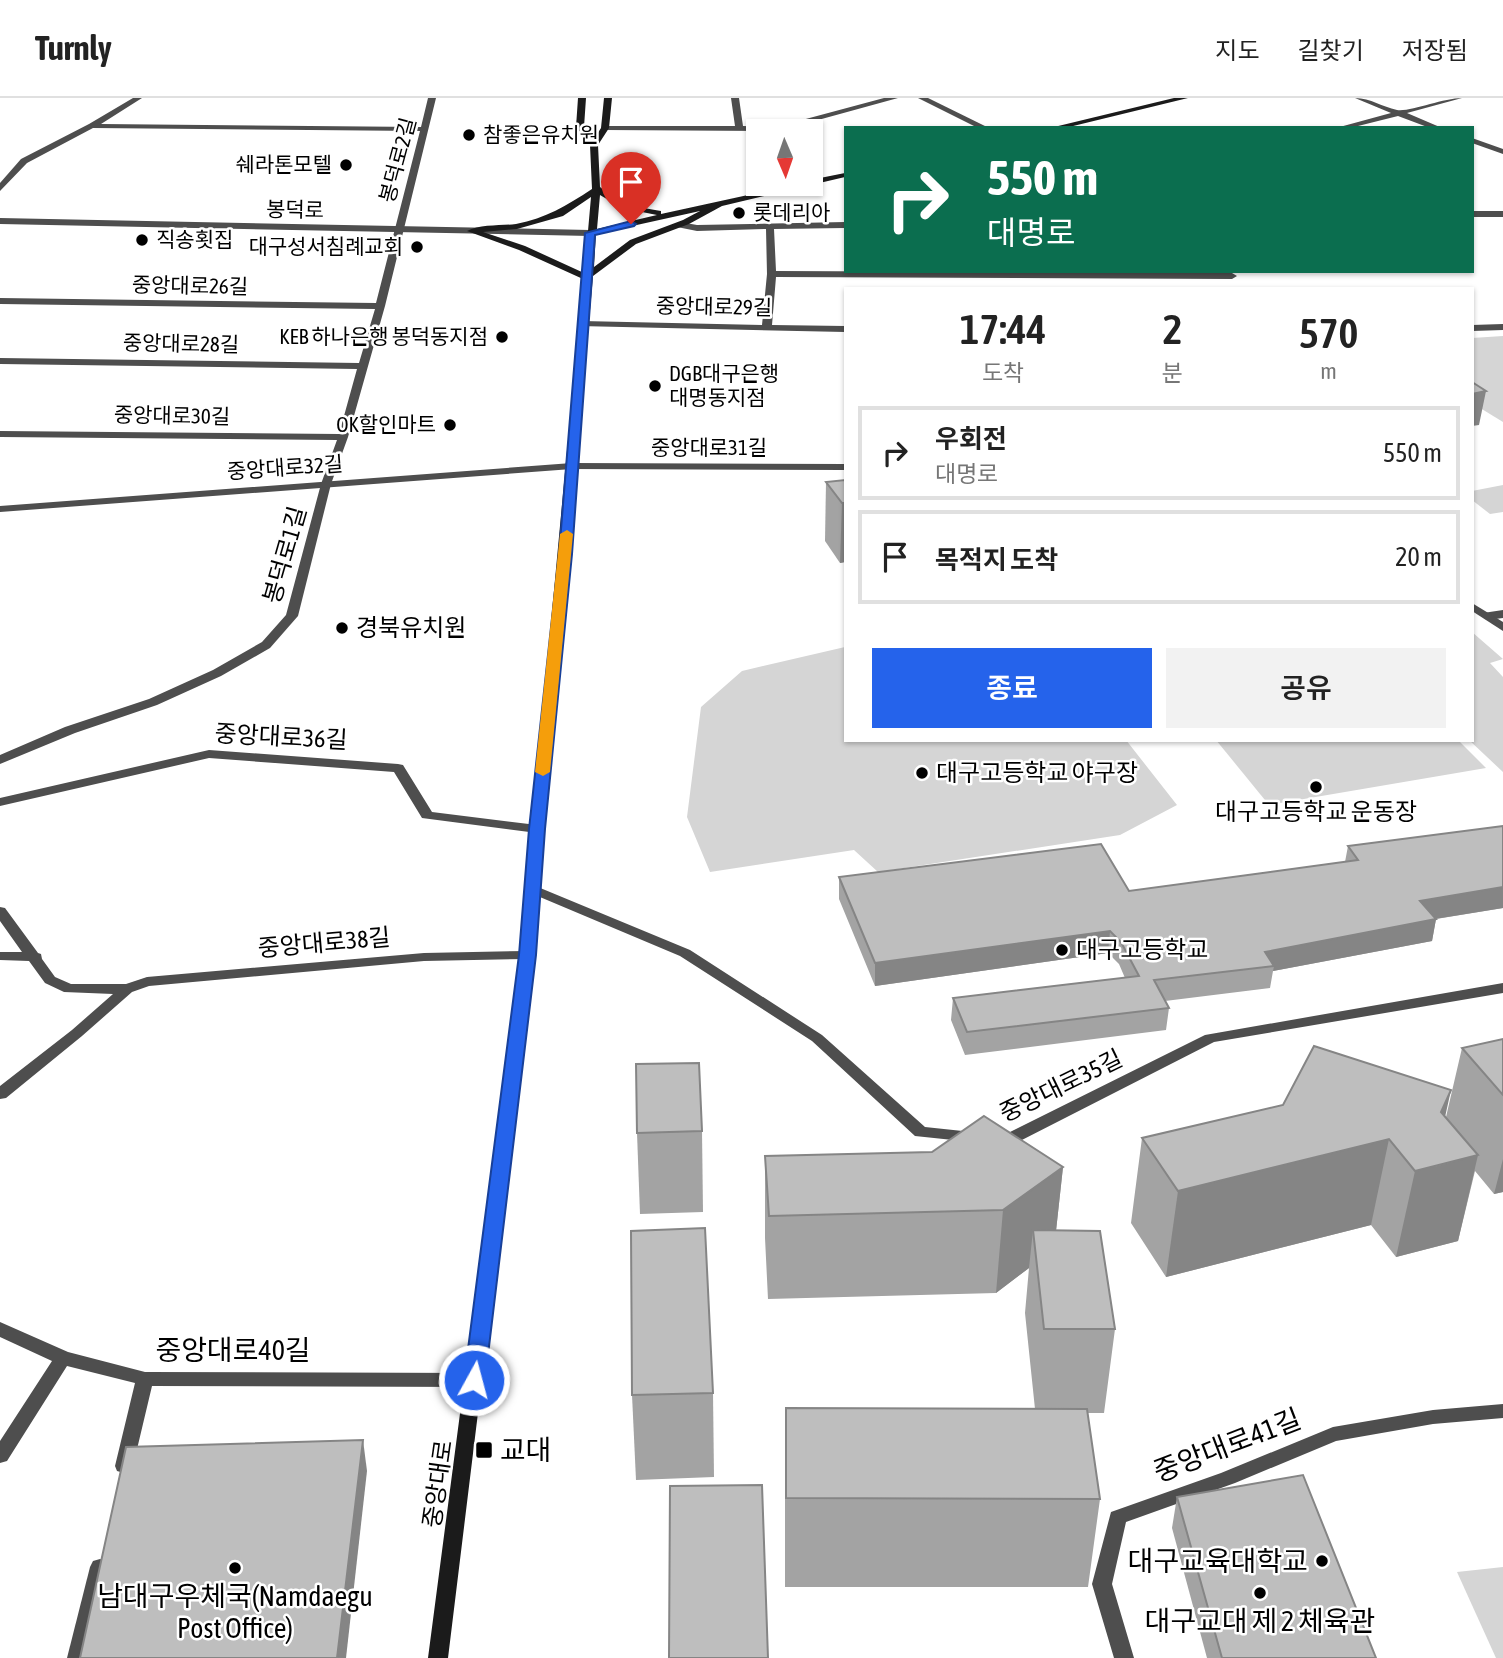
<!DOCTYPE html>
<html lang="ko">
<meta charset="utf-8">
<style>
:root{--surface:#fff;--page:#f2f2f2;--text:#222;--muted:#767676;--line:#e0e0e0;--accent:#2563eb}
body{margin:0;font-family:"Asap Condensed","Noto Sans KR",sans-serif;background:var(--page);color:var(--text);height:100vh;display:flex;flex-direction:column;font-size:26px;white-space:nowrap}
*{box-sizing:border-box;margin:0}
p{font-size:23px;color:var(--muted)}
.icon{flex:none;width:38px;height:38px;fill:none;stroke:currentColor;stroke-width:2;stroke-linecap:round;stroke-linejoin:round}
.map{position:relative;flex:1;overflow:hidden}
.side{position:absolute;left:844px;top:189px;width:630px;height:455px;display:flex;flex-direction:column;background:var(--surface);border-radius:0px;box-shadow:0 2px 5px #0004}
.side>*{flex:none}
.guide{position:absolute;left:844px;top:28px;width:630px;height:147px;border-radius:0px;box-shadow:0 2px 5px #0004;background:#0b6e4f;color:#fff;overflow:hidden}
.needle{width:46px;rotate:178deg}
.fabs{position:absolute;left:746px;top:21px;display:grid;gap:14px}
.fabs a{display:grid;place-items:center;width:77px;height:77px;border-radius:0px;background:var(--surface);box-shadow:0 2px 5px #0004;font-size:35px}
.pin{position:absolute;display:grid;place-items:center;width:60px;height:60px;color:#fff;margin:-72px -30px;border-radius:50% 50% 50% 0;rotate:-45deg;box-shadow:0 0 7px #0007}
.pin .icon{rotate:45deg}
.me{position:absolute;width:77px;margin:-38px;rotate:7deg;stroke-linejoin:round;filter:drop-shadow(0 0 5px #0008)}
.turn{display:flex;align-items:center;gap:24px;height:147px;padding:0 28px;font-size:32px}
.turn .icon{width:91px;height:91px;stroke-width:2.5}
.turn b{display:block;font-size:49px;line-height:60px}
.eta{display:flex;justify-content:space-evenly;align-items:center;height:119px;text-align:center}
.eta b{font-size:42px;font-weight:600;line-height:49px}
.action{display:flex;gap:14px;margin-top:auto;padding:14px 28px}
.action a{flex:1;height:80px;border-radius:0px;background:var(--accent);color:#fff;font-size:28px;font-weight:600;line-height:80px;text-align:center}
.action a+a{background:var(--page);color:var(--text)}
ul{padding:0;list-style:none}
li{display:flex;align-items:center;gap:21px;height:94px;margin:0 14px 10px;padding:0 14px;border:4px solid var(--line);border-radius:0px}
li div{flex:1}
li b{display:block;font-size:26px}
li em{font-style:normal}
header{display:flex;align-items:center;gap:42px;box-sizing:border-box;height:98px;padding:0 35px;background:var(--surface);border-bottom:2px solid var(--line)}
header strong{font-size:33px}
nav{display:flex;gap:38px;margin-inline-start:auto;font-size:24px}
.map>svg:first-child{display:block}
</style>
<header>
<strong>Turnly</strong>
<nav><a>지도</a><a>길찾기</a><a>저장됨</a></nav>
</header>
<div class="map">
<svg width="1503" height="1560" viewBox="0 0 1503 1560">
<rect width="100%" height="100%" fill="#fff"/>
<g fill="#d5d5d5">
<polygon points="1503,238 1503,324 1472,305 1472,240"/>
<polygon points="1503,387 1503,414 1490,416 1472,402 1472,393"/>
<polygon points="1472,534 1503,561 1490,565 1503,579 1503,674 1469,642 1472,642"/>
<polygon points="845,549 845,642 1126,642 1177,707 1120,737 878,774 854,752 710,774 687,719 701,609 742,573"/>
<polygon points="1216,642 1458,642 1486,670 1269,707"/>
<polygon points="1503,1469 1503,1560 1496,1560 1457,1474"/>
</g>
<g fill="none" stroke-linecap="round" stroke-linejoin="round">
<g fill="#4e4e4e" fill-rule="evenodd">
<polygon points="133,0 142,0 101,26 421,29 428,0 436,0 385,208 348,339 331,386 298,518 270,550 221,578 157,607 75,635 0,666 0,657 65,629 149,601 213,572 262,544 286,517 321,386 337,342 0,339 0,333 339,336 357,271 0,266 0,260 359,265 375,211 0,206 0,200 376,205 420,33 93,30 27,65 0,93 0,85 21,61 89,26"/>
<polygon points="731,0 739,0 743,28 776,29 884,0 898,0 778,33 605,32 601,30 605,28 735,28"/>
<polygon points="918,0 928,0 989,30 978,30"/>
<path d="M1355 0C1371 0 1382 9 1397 12 1411 14 1443 0 1462 0L1407 15 1442 30H1430L1398 18 1350 30H1336L1391 15Z"/>
<polygon points="1472,40 1503,51 1503,56 1472,45"/>
<rect x="1472" y="113" width="31" height="6"/>
<polygon points="680,124 697,127 845,124 845,130 774,131 776,173 1232,175 1237,178 1232,181 776,179 772,227 845,228 845,234 579,228 579,224 582,223 762,227 767,176 766,131 697,133 677,129 677,125"/>
<polygon points="1503,226 1503,232 1472,233 1472,227"/>
<polygon points="1503,512 1503,520 1487,522 1481,518 1483,515"/>
<polygon points="209,652 398,666 403,667 432,714 537,727 544,731 537,735 422,720 394,674 209,660 0,708 0,700"/>
<polygon points="533,787 690,852 822,937 925,1029 972,1034 978,1035 980,1039 978,1043 972,1044 915,1038 812,943 680,858 528,794 526,791 528,788"/>
<polygon points="0,809 5,810 38,855 41,856 42,861 55,879 71,886 126,886 147,879 424,855 527,853 534,857 527,861 424,863 149,888 132,894 82,938 6,1000 0,1001 0,988 72,932 113,896 64,894 45,885 29,863 0,862 0,854 22,854 0,823"/>
<polygon points="1503,885 1503,895 1214,944 1012,1047 1006,1048 993,1046 991,1042 993,1038 1004,1037 1205,937"/>
<polygon points="0,1224 68,1254 145,1274 474,1275 480,1277 483,1282 480,1287 474,1289 152,1288 133,1368 131,1373 124,1375 117,1373 115,1368 135,1285 67,1268 7,1363 0,1365 0,1343 52,1263 0,1239"/>
<polygon points="1503,1306 1503,1320 1433,1326 1336,1343 1235,1385 1126,1424 1112,1486 1134,1560 1114,1560 1092,1486 1111,1414 1221,1375 1333,1329 1433,1312"/>
<polygon points="100,1461 107,1463 110,1469 87,1560 67,1560 90,1469 93,1463"/>
</g>
<g fill="#4e4e4e" fill-rule="evenodd">
<polygon points="0,120 590,132 594,135 590,138 0,126"/>
<polygon points="572,365 845,366 845,372 572,371 0,414 0,408"/>
<polygon points="1472,505 1503,524 1503,533 1472,513"/>
</g>
<g fill="#1b1b1b" fill-rule="evenodd">
<path d="M578 0H586L584 29 594 41 601 30 604 0H612L609 30 598 47 600 89C619 105 637 109 661 113V116L798 86H810V82L845 75V79L722 108 689 126 636 146 593 178 534 857 448 1560H428L520 857 583 181 519 152 467 133C480 126 500 128 516 126 546 120 566 108 592 91L590 47 576 29ZM600 97 622 110 657 117 597 131ZM591 99 588 133 586 135 588 137 584 175 525 148 483 134 517 131 563 118ZM700 113 683 122 630 142 594 169 596 136Z"/>
<polygon points="1174,0 1188,0 1065,30 1050,30"/>
</g>
</g>
<g fill="#a3a3a3">
<polygon points="845,382 845,464 840,465 825,443 826,384"/>
<polygon points="1503,728 1503,810 1436,821 1432,843 1273,873 1270,890 1165,903 1169,910 1166,932 965,957 951,922 953,900 1125,880 1119,866 1108,855 875,888 839,801 839,779 1129,793 1345,764 1348,748"/>
<polygon points="1503,941 1503,1094 1494,1096 1475,1073 1458,1143 1396,1159 1371,1127 1166,1179 1131,1125 1142,1040 1445,1018 1446,1019 1462,950"/>
<polygon points="702,1033 703,1114 640,1116 637,1035"/>
<polygon points="765,1058 1063,1069 1056,1133 1115,1231 1104,1315 1087,1315 1100,1401 1088,1489 785,1489 785,1398 786,1310 1035,1311 1025,1215 1029,1170 996,1195 768,1201 765,1140"/>
<polygon points="713,1295 714,1379 636,1382 632,1297"/>
<polygon points="1177,1399 1376,1560 1207,1560 1172,1430"/>
</g>
<g fill="#858585">
<polygon points="1486,293 1479,327 1472,328 1472,296"/>
<polygon points="842,405 845,405 845,464 840,465"/>
<polygon points="1503,789 1503,810 1416,824 1420,803"/>
<polygon points="1436,821 1432,843 1273,873 1274,868 1265,854"/>
<polygon points="1110,833 1108,855 875,888 875,865"/>
<polygon points="1451,992 1434,1069 1478,1057 1458,1143 1396,1159 1415,1073"/>
<polygon points="1389,1041 1371,1127 1166,1179 1178,1093"/>
<polygon points="1503,1061 1503,1094 1494,1096"/>
<polygon points="1063,1069 1054,1151 1033,1132 1029,1170 996,1195 1003,1112"/>
<polygon points="363,1342 367,1373 346,1560 337,1560"/>
</g>
<g fill="#bebebe" stroke="#858585" stroke-width="2">
<polygon points="1472,284 1486,293 1472,296"/>
<polygon points="845,382 845,405 842,405 826,384"/>
<polygon points="1503,728 1503,789 1420,803 1436,821 1265,854 1274,868 1154,882 1169,910 967,934 953,900 1139,878 1121,844 1110,833 875,865 839,779 1101,746 1129,793 1358,762 1348,748"/>
<polygon points="1503,941 1503,997 1462,950"/>
<polygon points="1314,948 1451,992 1441,1014 1478,1057 1415,1073 1389,1041 1178,1093 1142,1040 1283,1007"/>
<polygon points="699,965 702,1033 637,1035 636,966"/>
<polygon points="984,1018 1063,1069 1003,1112 769,1118 765,1058 932,1054"/>
<polygon points="705,1130 713,1295 632,1297 631,1133"/>
<polygon points="1033,1132 1100,1133 1115,1231 1044,1231"/>
<polygon points="786,1310 1087,1311 1100,1401 786,1400"/>
<polygon points="363,1342 337,1560 80,1560 126,1349"/>
<polygon points="1303,1377 1376,1560 1222,1560 1177,1399"/>
<polygon points="762,1387 768,1560 669,1560 670,1388"/>
</g>
<polygon fill="#2563eb" stroke="#184099" stroke-width="2" points="631,123 636,126 634,128 595,137 572,456 545,731 536,857 485,1282 482,1288 474,1290 467,1288 464,1282 519,857 529,731 559,456 585,135"/>
<polygon fill="#f59e0b" points="567,432 573,436 550,674 543,678 535,674 560,436"/>
<g fill="#000" stroke="#fff" stroke-width="2.5">
<circle cx="469" cy="37" r="7"/>
<circle cx="346" cy="67" r="7"/>
<circle cx="739" cy="115" r="7"/>
<circle cx="142" cy="142" r="7"/>
<circle cx="417" cy="149" r="7"/>
<circle cx="502" cy="239" r="7"/>
<circle cx="655" cy="288" r="7"/>
<circle cx="450" cy="327" r="7"/>
<circle cx="342" cy="530" r="7"/>
<circle cx="922" cy="675" r="7"/>
<circle cx="1316" cy="689" r="7"/>
<circle cx="1062" cy="852" r="7"/>
<rect x="475" y="1343" width="18" height="18" rx="3.5"/>
<circle cx="1322" cy="1463" r="7"/>
<circle cx="235" cy="1470" r="7"/>
<circle cx="1260" cy="1495" r="7"/>
</g>
<g text-anchor="middle" stroke-width="5" stroke-linejoin="round" paint-order="stroke">
<g font-size="21" fill="#000" stroke="#fff" text-anchor="start">
<text x="483" y="44">참좋은유치원</text>
<text x="332" y="74" text-anchor="end">쉐라톤모텔</text>
<text x="753" y="122">롯데리아</text>
<text x="156" y="149">직송횟집</text>
<text x="403" y="156" text-anchor="end">대구성서침례교회</text>
<text x="488" y="246" text-anchor="end">KEB 하나은행 봉덕동지점</text>
<text x="669" y="283">DGB대구은행<tspan x="669" dy="24">대명동지점</tspan></text>
<text x="436" y="334" text-anchor="end">OK할인마트</text>
</g>
<g font-size="21" fill="#000" stroke="#fff">
<text transform="translate(398 62) rotate(-75)" y="7">봉덕로2길</text>
<text transform="translate(295 112) rotate(1)" y="7">봉덕로</text>
<text transform="translate(190 188) rotate(1)" y="7">중앙대로26길</text>
<text transform="translate(714 209) rotate(1)" y="7">중앙대로29길</text>
<text transform="translate(181 246) rotate(1)" y="7">중앙대로28길</text>
<text transform="translate(172 318) rotate(1)" y="7">중앙대로30길</text>
<text x="709" y="357">중앙대로31길</text>
<text transform="translate(285 370) rotate(-4)" y="7">중앙대로32길</text>
</g>
<g font-size="24" fill="#000" stroke="#fff">
<text transform="translate(285 457) rotate(-74)" y="8">봉덕로1길</text>
<text transform="translate(281 639) rotate(3)" y="8">중앙대로36길</text>
<text transform="translate(324 845) rotate(-5)" y="8">중앙대로38길</text>
<text transform="translate(1061 988) rotate(-26)" y="8">중앙대로35길</text>
<text transform="translate(438 1386) rotate(-82)" y="8">중앙대로</text>
</g>
<g font-size="24" fill="#000" stroke="#fff" text-anchor="start">
<text x="356" y="538">경북유치원</text>
<text x="936" y="683">대구고등학교 야구장</text>
<text x="1316" y="722" text-anchor="middle">대구고등학교 운동장</text>
<text x="1076" y="860">대구고등학교</text>
</g>
<g font-size="28" fill="#000" stroke="#fff">
<text x="233" y="1262">중앙대로40길</text>
<text transform="translate(1227 1347) rotate(-21)" y="10">중앙대로41길</text>
</g>
<g font-size="28" fill="#000" stroke="#fff">
<text x="500" y="1362" text-anchor="start">교대</text>
<text x="1308" y="1473" text-anchor="end">대구교육대학교</text>
<text x="235" y="1508">남대구우체국(Namdaegu<tspan x="235" dy="32">Post Office)</tspan></text>
<text x="1260" y="1533">대구교대 제 2 체육관</text>
</g>
</g>
</svg>
<div class="fabs">
<a><svg class="needle" viewBox="-14 -14 28 28"><path d="M0-13l5 13h-10z" fill="#e53935"/><path d="M0 13l5-13h-10z" fill="#767676"/></svg></a>
</div>
<div class="pin" style="left:631px;top:126px;background:#d93025"><svg class="icon" aria-label="arrive" viewBox="0 0 24 24"><path d="M6 21V4h12l-3 4 3 4H6"/></svg></div>
<svg class="me" style="left:474px;top:1282px" viewBox="-20 -20 40 40"><circle r="17" fill="#2563eb" stroke="#fff" stroke-width="3"/><path d="M0-11L8 9 0 5-8 9z" fill="#fff"/></svg>
<div class="guide">
<div class="turn"><svg class="icon" aria-label="right" viewBox="0 0 24 24"><path d="M7 20v-9h11M14 6l5 5-5 5"/></svg><div><b>550 m</b>대명로</div></div>
</div>
<section class="side">
<div class="eta">
<div><b>17:44</b><p>도착</p></div>
<div><b>2</b><p>분</p></div>
<div><b>570</b><p>m</p></div>
</div>
<ul>
<li><svg class="icon" aria-label="right" viewBox="0 0 24 24"><path d="M7 20v-9h11M14 6l5 5-5 5"/></svg><div><b>우회전</b><p>대명로</p></div><em>550 m</em></li>
<li><svg class="icon" aria-label="arrive" viewBox="0 0 24 24"><path d="M6 21V4h12l-3 4 3 4H6"/></svg><div><b>목적지 도착</b></div><em>20 m</em></li>
</ul>
<div class="action"><a>종료</a><a>공유</a></div>
</section>
</div>
